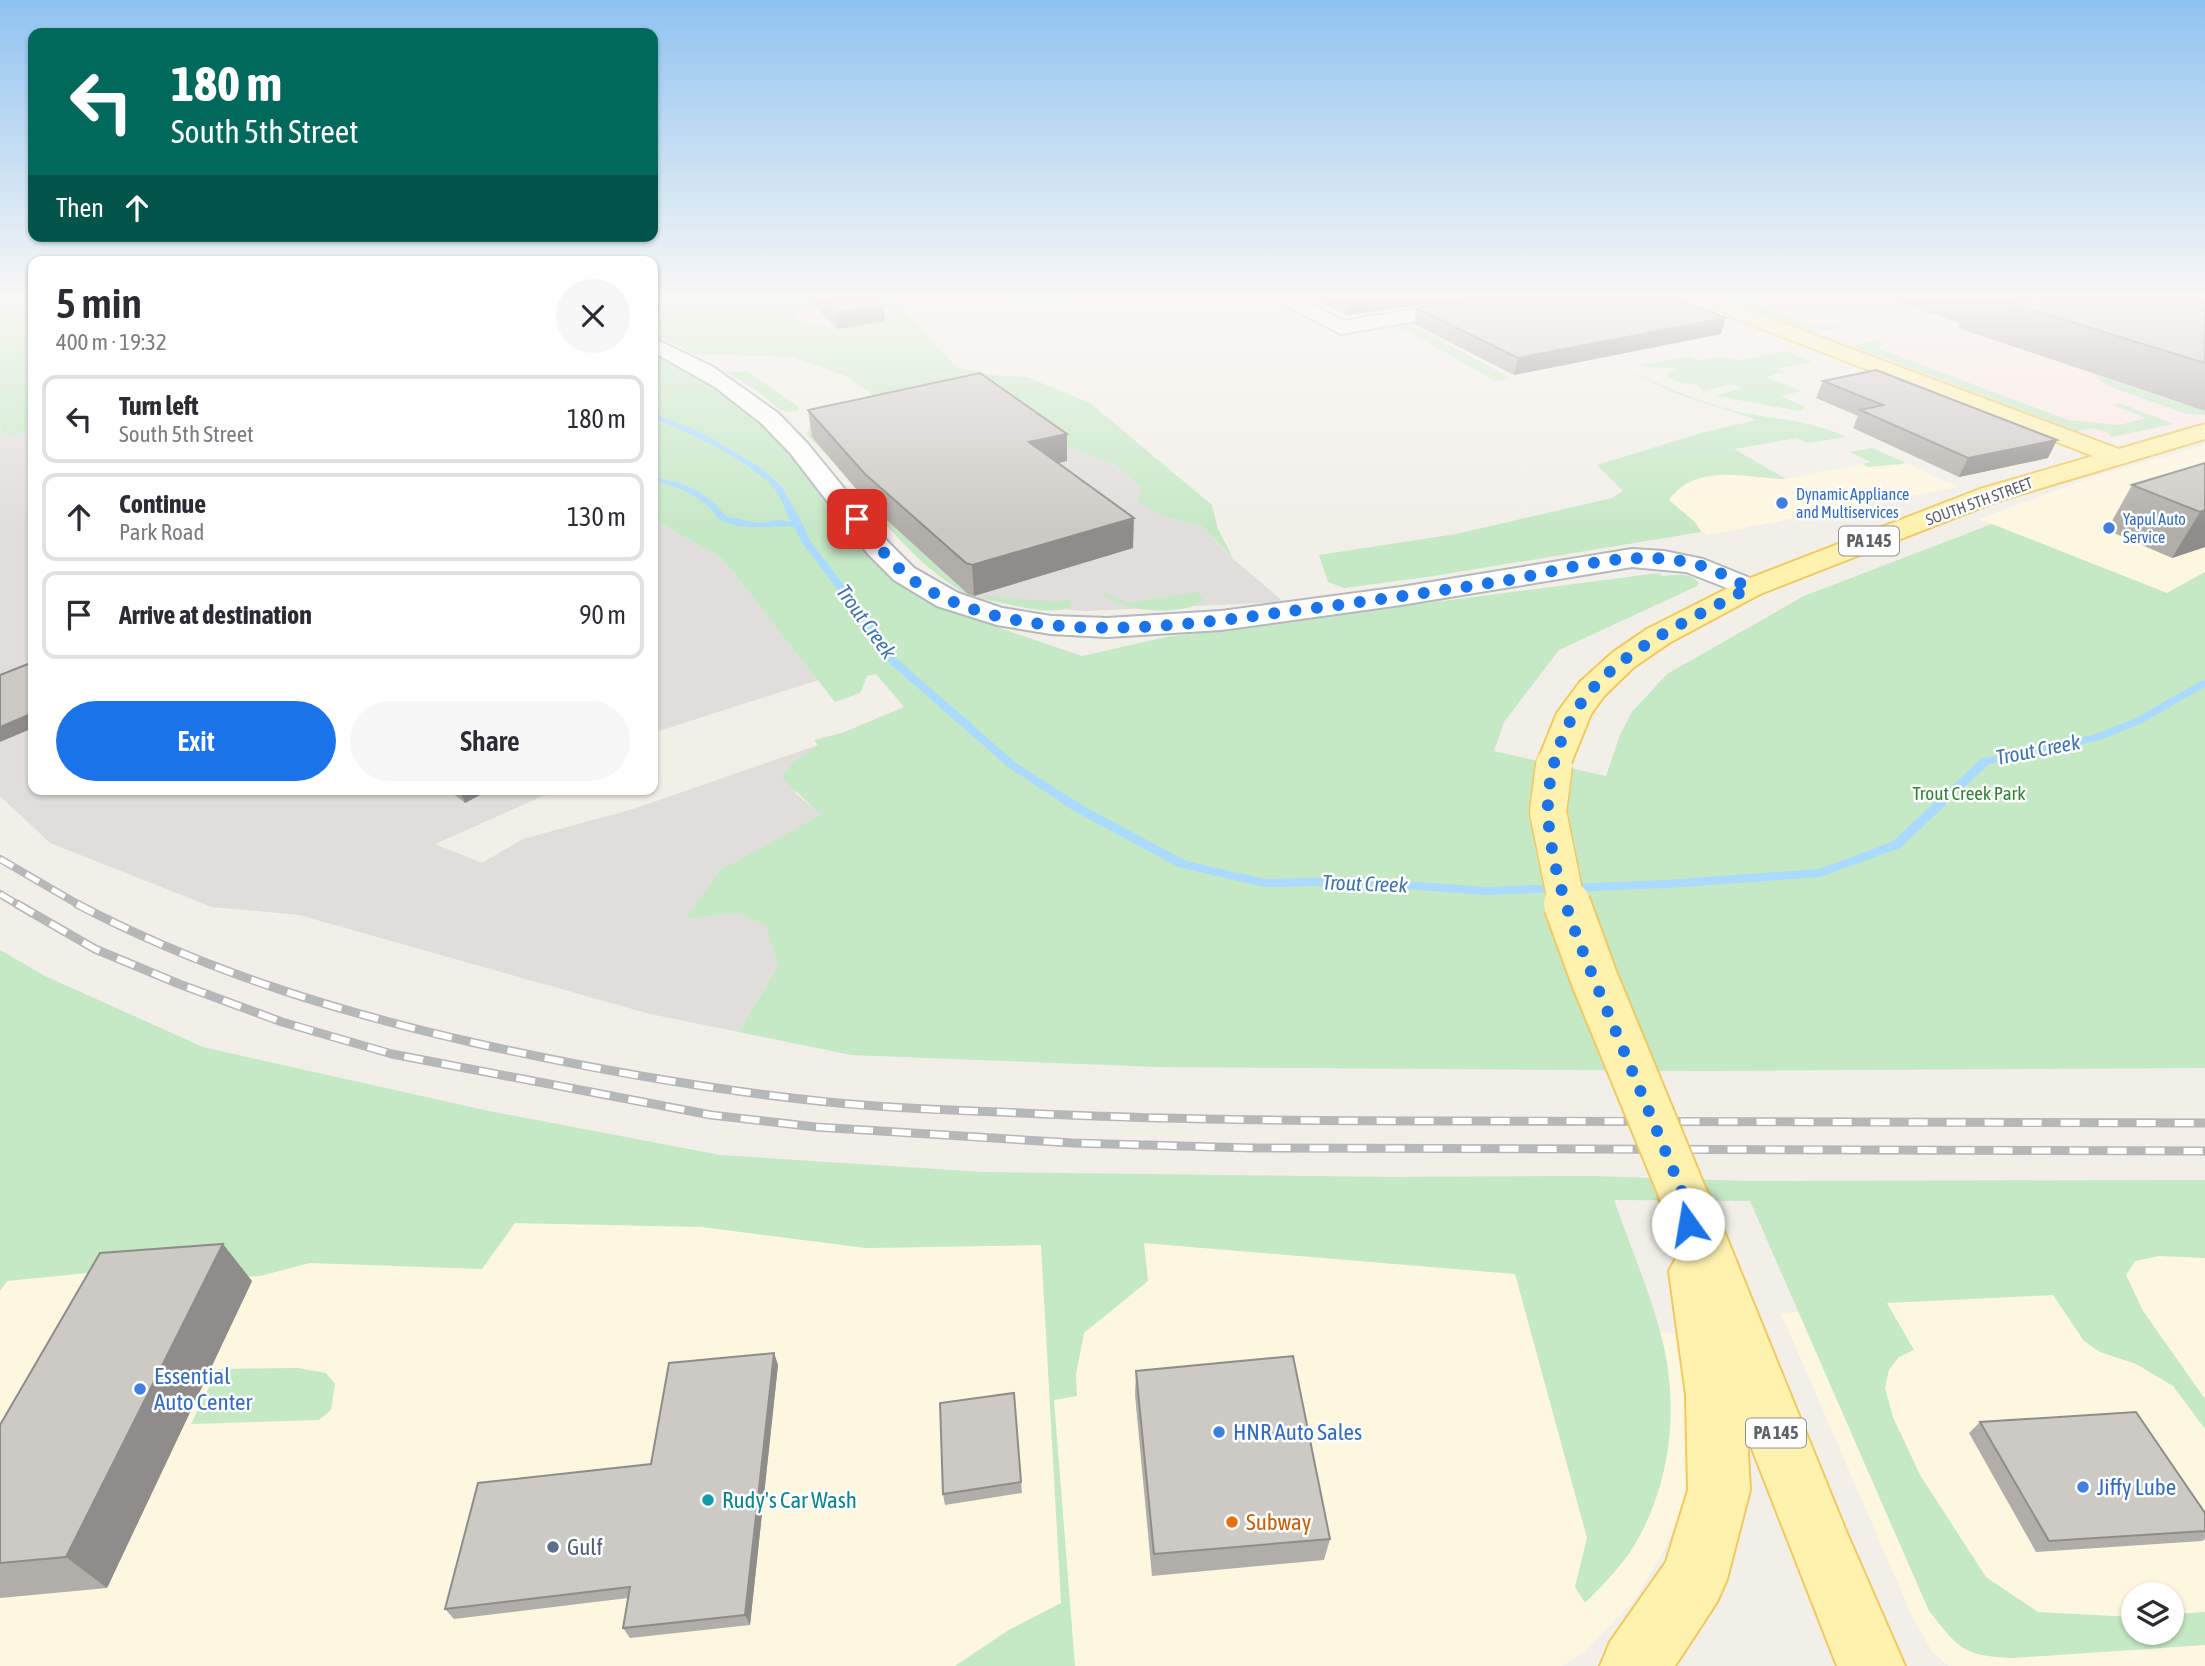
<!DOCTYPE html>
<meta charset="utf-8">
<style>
:root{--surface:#fff;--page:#f7f7f7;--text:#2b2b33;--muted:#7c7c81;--line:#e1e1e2;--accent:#1a73e8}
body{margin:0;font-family:"Asap Condensed",sans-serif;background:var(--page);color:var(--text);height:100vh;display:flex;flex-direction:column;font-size:26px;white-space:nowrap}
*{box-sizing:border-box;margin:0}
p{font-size:23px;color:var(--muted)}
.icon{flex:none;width:38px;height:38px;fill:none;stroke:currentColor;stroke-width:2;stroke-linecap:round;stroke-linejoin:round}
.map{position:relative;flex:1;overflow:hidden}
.sheet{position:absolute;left:28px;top:256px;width:630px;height:539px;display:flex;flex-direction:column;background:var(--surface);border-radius:14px;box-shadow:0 2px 5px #0004}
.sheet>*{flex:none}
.banner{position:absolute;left:28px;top:28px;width:630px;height:214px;border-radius:14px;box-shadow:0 2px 5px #0004;background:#00695c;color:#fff;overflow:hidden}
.buttons{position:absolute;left:2121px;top:1582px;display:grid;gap:14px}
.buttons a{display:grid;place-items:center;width:63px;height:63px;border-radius:50%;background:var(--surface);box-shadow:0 2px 5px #0004;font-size:35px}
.pin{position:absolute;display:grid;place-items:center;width:60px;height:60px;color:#fff;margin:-30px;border-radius:14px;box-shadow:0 4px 10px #0006}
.me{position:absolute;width:77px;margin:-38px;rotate:347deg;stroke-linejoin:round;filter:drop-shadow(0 0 5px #0008)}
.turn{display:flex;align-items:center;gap:24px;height:147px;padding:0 28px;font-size:32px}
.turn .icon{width:91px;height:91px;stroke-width:2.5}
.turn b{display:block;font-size:49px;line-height:60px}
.then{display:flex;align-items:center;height:66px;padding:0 28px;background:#0003;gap:14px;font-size:26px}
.round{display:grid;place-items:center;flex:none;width:74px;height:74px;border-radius:37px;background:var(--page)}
.head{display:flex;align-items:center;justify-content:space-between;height:119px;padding:0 28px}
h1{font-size:42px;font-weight:600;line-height:52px}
.primary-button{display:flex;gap:14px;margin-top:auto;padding:14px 28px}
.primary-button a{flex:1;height:80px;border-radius:42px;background:var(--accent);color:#fff;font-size:28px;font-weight:600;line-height:80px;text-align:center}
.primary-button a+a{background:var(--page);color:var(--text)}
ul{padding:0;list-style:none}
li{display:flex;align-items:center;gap:21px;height:88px;margin:0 14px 10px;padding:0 14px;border:4px solid var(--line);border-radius:14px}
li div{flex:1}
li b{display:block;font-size:26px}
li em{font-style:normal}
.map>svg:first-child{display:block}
</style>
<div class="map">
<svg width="2205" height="1666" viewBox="0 0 2205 1666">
<rect width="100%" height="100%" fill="#f1efe8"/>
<g fill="#fef7e0" fill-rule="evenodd">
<polygon points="2205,445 2205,572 2167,593 1979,519 2099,475"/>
<polygon points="1904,462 1957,487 1707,535 1669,500 1680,485 1717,474 1739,473 1756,478 1786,479 1863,464 1867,467"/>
<polygon points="0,1209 481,1269 515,1223 702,1227 866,1248 1143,1243 1515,1274 1660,1331 1678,1335 1696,1463 1683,1509 1662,1554 1634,1601 1584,1652 1562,1666 0,1666"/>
<path d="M2159 1256 2205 1258V1666H1949L1933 1653 1912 1616 1781 1313 1800 1312 1871 1276 1959 1260 2153 1325 2143 1311 2126 1275 2135 1261ZM2133 1594H2172V1633H2133Z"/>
</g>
<g fill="#e0deda">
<polygon points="0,424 4,436 30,433 33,441 33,789 559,789 435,844 482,863 523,839 633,809 818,745 793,762 795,793 822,815 720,870 687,919 737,913 765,925 778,966 739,1032 650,1014 299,915 212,907 50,843 0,796"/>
<polygon points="812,437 1070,448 1114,464 1141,487 1164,516 1202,526 1233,559 1284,602 1085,611 1017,606 971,597 868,503"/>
<polygon points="653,519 722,558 818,680 653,733"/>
</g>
<polygon fill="#fce8e6" points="1721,297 2205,297 2205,436 2179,426 2130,440 2099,438 2073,433 1742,309"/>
<g fill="#c5e8c5">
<polygon points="0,297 33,297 33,441 29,433 4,436 0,424"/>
<path d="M653 297H805L813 309 793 314C813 339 869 322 895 317L877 299 858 297H931L895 302 957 367 991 375 1027 377 1090 403 1212 505 1218 529 1233 558 1202 526 1164 516 1138 502 1141 487 1114 464 1070 448 1058 454 813 437 868 503 971 597C897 555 866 491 807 435L811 423 876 397 848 377 793 357 694 354 659 336 761 419 867 551 902 586 941 608 1082 656 1166 637 1659 573 1662 576C1676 575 1690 572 1699 583L1697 586 1559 650 1504 722 1494 751 1606 776 1620 735 1632 712 1667 674 1804 596 1992 524 2167 593 2205 572V1068L1706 1071 1159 1067 851 1055 739 1032 778 966 765 925 737 913 686 919 720 870 821 815 782 778 793 762 818 745 814 740 842 733 904 707 876 674 867 676 860 693 835 702 722 558 653 519Z"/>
<polygon points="1009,297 1117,297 1022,307"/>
<polygon points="1728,297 1739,297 1817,327 1833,325 1840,328 1812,332 1758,312"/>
<polygon points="1412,325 1509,377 1505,380 1495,381 1404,329 1393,328"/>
<polygon points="1875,340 1884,344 1877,348 2068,420 2120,425 2146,418 2112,405 2119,403 2174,424 2111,437 2109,433 2093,428 2077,431 1852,346"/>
<path d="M1786 351 1812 362 1778 368 1785 372 1766 377 1801 391 1781 396 1806 407 1800 411 1716 396 1741 388 1732 384 1703 391 1697 385 1678 382 1667 376V373L1677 370C1663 365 1653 370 1640 365L1689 357 1699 360 1717 357 1739 360Z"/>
<path d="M1622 367C1659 384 1696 401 1735 411 1775 420 1807 419 1846 437L1807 443 1797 438 1734 449 1786 479C1746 478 1696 462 1669 500L1695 522 1701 532 1434 576 1344 588 1328 582 1319 555 1456 534 1612 498 1623 491 1597 465 1701 433 1757 420 1675 393Z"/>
<polygon points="725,371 748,372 799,407 798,410 789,412 779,409 756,390"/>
<polygon points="2099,376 2182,404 2205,398 2205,415 2187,414 2110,387 2095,377"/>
<polygon points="1872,448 1904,462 1903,464 1867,467 1863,464 1871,462 1849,452"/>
<path d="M1102 591 1128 603 1198 592 1203 600C1186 617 1116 613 1102 591Z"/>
<path d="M977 595 1058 602 1071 599V606C1053 619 997 601 977 595Z"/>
<path d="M0 950 45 976 203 1047 484 1110 720 1155 983 1172 1389 1177 1592 1176 1747 1181 2205 1180V1258L2159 1256 2135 1261 2126 1275 2143 1311 2205 1399V1429L2173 1386 2136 1364 2100 1352 2084 1341 2053 1295 1887 1303 1914 1350 1899 1357 1889 1370 1885 1388 1893 1417 1920 1475 1986 1577 2038 1612 2133 1617V1633H2172V1614L2205 1612V1645L2012 1658C1962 1656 1959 1648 1929 1611L1750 1201 1614 1200C1629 1243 1648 1287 1660 1331 1679 1399 1673 1475 1639 1537 1626 1562 1605 1583 1585 1603L1575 1587 1587 1538 1515 1274 1144 1243 1148 1281 1084 1333 1076 1374 1077 1396 1054 1400 1075 1666H955L1007 1631 1061 1603 1041 1245 866 1248 702 1227 515 1223 482 1269 310 1263 260 1276 123 1281 128 1269 7 1281 0 1291Z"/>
<polygon points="298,1368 326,1373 335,1384 331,1410 319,1420 191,1424 218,1369"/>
</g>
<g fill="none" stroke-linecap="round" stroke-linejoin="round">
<path fill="#aadaff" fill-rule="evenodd" d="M653 413 700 432 760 467 782 487 803 525 810 541 865 613 887 650 1016 763 1082 805 1186 861 1265 879 1352 877 1485 887 1667 880 1819 869 1892 842 1981 759 2093 735 2134 719 2201 681 2205 680V687L2142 723 2100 740 1989 764 1900 848 1820 877 1667 888 1485 895 1352 885 1265 887 1178 867 1074 811 1008 767 879 654 858 616 803 544 794 527C772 525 744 531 723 521 717 519 713 510 708 506 692 492 673 485 653 481V477L677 482 696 490 713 502 727 517 760 523 777 520 791 522C786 511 781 497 774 488 745 457 691 434 653 418Z"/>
<g stroke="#b5b8bc" stroke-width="4">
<g id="minor">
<polygon points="1275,297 1297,297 1344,321 1490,297 1531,297 1521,303 1341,334 1277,301"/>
<polygon points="653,338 713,367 778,413 807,443 888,542 914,568 958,593 1002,608 1051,616 1107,618 1221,611 1401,587 1632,549 1664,551 1703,559 1760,582 1765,588 1760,594 1750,597 1686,572 1632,567 1401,605 1221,630 1107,637 1051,634 997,625 937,606 894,580 868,554 790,453 761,423 715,387 653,352"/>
</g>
</g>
<g stroke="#f2c960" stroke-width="4">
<g id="major">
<polygon points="1702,297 1725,297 1750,311 2119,449 2205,424 2205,439 1998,501 1760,594 1669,643 1634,667 1604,696 1591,714 1567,773 1554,776 1541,773 1536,765 1557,713 1580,682 1612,653 1647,629 1740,582 1980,489 2093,456 1736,319"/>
<polygon points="1685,1177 1703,1183 1711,1199 1846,1531 1905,1666 1837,1666 1747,1436 1750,1490 1727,1579 1717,1602 1675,1666 1600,1666 1610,1642 1666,1562 1688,1490 1686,1395 1669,1271 1679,1253 1659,1199 1667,1183"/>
</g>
</g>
<use href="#minor" fill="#fff" fill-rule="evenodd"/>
<use href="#major" fill="#fff2af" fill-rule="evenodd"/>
<g stroke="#b6b7b8" stroke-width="8">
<g id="rail-far1">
<polyline points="0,859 81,906"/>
<polyline points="0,894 20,906"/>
</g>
</g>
<g stroke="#b6b7b8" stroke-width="9">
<g id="rail">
<polyline points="17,904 95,949 179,984 282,1022 392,1054 711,1115 816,1127 1073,1143 1252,1148 2205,1151"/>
<path d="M77 904C202 970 338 1012 475 1043 592 1069 710 1090 828 1102 886 1108 944 1110 1001 1112 1157 1120 1312 1121 1468 1121 1713 1121 1959 1123 2205 1123"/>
</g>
</g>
<use href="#rail-far1" stroke="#fff" stroke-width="5" stroke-dasharray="15" stroke-linecap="butt"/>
<use href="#rail" stroke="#fff" stroke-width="6" stroke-dasharray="19" stroke-linecap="butt"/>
<g stroke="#f2c960" stroke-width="39" stroke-linecap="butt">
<polyline id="major-bridge-far1" points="1554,765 1548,812 1567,906"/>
</g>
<g stroke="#f2c960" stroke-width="50" stroke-linecap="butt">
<polyline id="major-bridge" points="1567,904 1594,978 1685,1199"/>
</g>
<use href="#major-bridge-far1" stroke="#fff2af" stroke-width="36"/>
<use href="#major-bridge" stroke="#fff2af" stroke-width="46"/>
</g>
<g fill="#afaea9">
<polygon points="806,297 902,297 877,300 885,321 837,329"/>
<polygon points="1312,297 1475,297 1347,315"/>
<polygon points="1883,297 2205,297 2205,411 1958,328 1960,323"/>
<polygon points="1416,308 1721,334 1514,375 1414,324"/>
<polygon points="1823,381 2048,458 1959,477 1853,428 1858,416 1816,398"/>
<polygon points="808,410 1067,461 1058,463 1133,548 974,596 968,594 868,503 812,437"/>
<polygon points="2205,463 2205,547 2172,558 2107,530 2132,485"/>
<polygon points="447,789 491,789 465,803"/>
<polygon points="252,1281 107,1588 0,1598 0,1425"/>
<polygon points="774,1353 778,1365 750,1625 630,1638 623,1628 628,1598 454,1619 445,1609 651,1464"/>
<polygon points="1136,1371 1330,1539 1324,1560 1152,1576 1135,1395"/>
<polygon points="1014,1393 1022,1493 945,1505 943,1494"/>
<polygon points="1980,1422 2205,1513 2205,1539 2202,1541 2036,1552 1969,1433"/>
</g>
<g fill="#8f8d8a">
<polygon points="864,297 902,297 864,302"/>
<polygon points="1371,297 1475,297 1347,315 1349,300"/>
<polygon points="883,306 885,321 837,329 835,313"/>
<polygon points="1726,318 1721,334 1514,375 1518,358"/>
<polygon points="1067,434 1067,461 1030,470 1029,442"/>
<polygon points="2057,440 2048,458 1959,477 1968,458"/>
<polygon points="2205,510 2205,547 2172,558 2200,512"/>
<polygon points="1134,518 1133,548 974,596 972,565"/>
<polygon points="33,713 33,728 0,742 0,727"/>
<polygon points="459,789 491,789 465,803"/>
<polygon points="223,1244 252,1281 107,1588 66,1557"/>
<polygon points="774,1353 778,1365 750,1625 745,1615"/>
</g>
<g fill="#cccac5" stroke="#8f8d8a" stroke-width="2">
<polygon points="818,297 873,297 883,306 835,313"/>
<polygon points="1343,297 1371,297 1349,300"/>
<polygon points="1487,297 1674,297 1726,318 1518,358 1416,308"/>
<polygon points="1990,297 2205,297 2205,363"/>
<polygon points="1876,370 2057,440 1968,458 1860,410 1883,405 1823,381"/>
<polygon points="980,373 1067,434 1029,442 1134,518 972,565 966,563 865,474 808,410"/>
<polygon points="2205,463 2205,510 2200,512 2132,485"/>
<polygon points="28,664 33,668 33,713 0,727 0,675"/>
<polygon points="223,1244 66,1557 0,1563 0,1425 100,1253"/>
<polygon points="774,1353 745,1615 623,1628 630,1587 445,1609 478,1483 651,1464 669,1363"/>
<polygon points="1293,1356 1330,1539 1154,1554 1136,1371"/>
<polygon points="1014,1393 1021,1482 943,1494 940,1403"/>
<polygon points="2136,1412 2205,1513 2205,1531 2049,1541 1980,1422"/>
</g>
<linearGradient id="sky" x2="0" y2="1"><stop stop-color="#8fc3f1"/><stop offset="0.56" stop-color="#f9f8f5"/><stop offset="1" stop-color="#f9f8f5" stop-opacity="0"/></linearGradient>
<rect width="2205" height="530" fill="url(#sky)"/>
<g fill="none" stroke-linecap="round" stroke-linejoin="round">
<path stroke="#1a73e8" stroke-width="12" stroke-dasharray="0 21.6" d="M857 519C879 547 900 576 932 592 1038 647 1179 626 1292 611 1363 602 1433 592 1503 581 1561 571 1626 549 1686 562 1709 566 1729 577 1749 588 1695 618 1637 641 1594 687 1564 719 1546 772 1548 815 1552 886 1585 957 1612 1022 1636 1081 1661 1140 1685 1199L1688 1224"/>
</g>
<g fill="#3f7fe0" stroke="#fff" stroke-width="2.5">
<circle cx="1782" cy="503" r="7"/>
<circle cx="2109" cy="528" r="7"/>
<circle cx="140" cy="1389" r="7"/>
<circle cx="1219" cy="1432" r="7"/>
<circle cx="2083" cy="1487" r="7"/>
</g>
<circle fill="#0f9aa8" stroke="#fff" stroke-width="2.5" cx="708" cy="1500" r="7"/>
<circle fill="#e8710a" stroke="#fff" stroke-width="2.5" cx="1232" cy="1522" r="7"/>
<circle fill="#5c6f8a" stroke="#fff" stroke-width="2.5" cx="553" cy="1547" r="7"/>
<g text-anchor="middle" stroke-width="5" stroke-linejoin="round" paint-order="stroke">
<g font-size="16" fill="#366cbe" stroke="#fff" text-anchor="start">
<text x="1796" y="500">Dynamic Appliance<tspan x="1796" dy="18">and Multiservices</tspan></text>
<text x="2123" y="525">Yapul Auto<tspan x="2123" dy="18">Service</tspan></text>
</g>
<g font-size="16" fill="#5f6368" stroke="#fff">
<text transform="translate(1979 501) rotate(-20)" y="6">SOUTH 5TH STREET</text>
</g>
<g fill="#fff" stroke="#8f9295" stroke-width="2">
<rect x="1839" y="526.5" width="60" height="29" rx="5"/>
<rect x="1746" y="1418.5" width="60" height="29" rx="5"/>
</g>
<g font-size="18" font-weight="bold" fill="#5f6368">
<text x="1869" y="547">PA 145</text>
<text x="1776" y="1439">PA 145</text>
</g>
<g font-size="19" fill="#348238" stroke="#fff">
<text x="1969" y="800">Trout Creek Park</text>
</g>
<g font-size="21" font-style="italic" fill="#4174aa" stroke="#fff">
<text transform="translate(866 622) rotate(54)" y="7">Trout Creek</text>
<text transform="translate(2038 750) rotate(-11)" y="7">Trout Creek</text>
<text transform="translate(1365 884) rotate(2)" y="7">Trout Creek</text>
</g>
<g font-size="23" fill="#366cbe" stroke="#fff" text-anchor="start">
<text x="154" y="1384">Essential<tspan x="154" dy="26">Auto Center</tspan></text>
<text x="1233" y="1440">HNR Auto Sales</text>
<text x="2097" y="1495">Jiffy Lube</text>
</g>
<g font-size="23" fill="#0d838f" stroke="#fff" text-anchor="start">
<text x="722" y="1508">Rudy's Car Wash</text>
</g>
<g font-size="23" fill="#c56008" stroke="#fff" text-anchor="start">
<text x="1246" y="1530">Subway</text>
</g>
<g font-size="23" fill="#4e5e75" stroke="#fff" text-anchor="start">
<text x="567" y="1555">Gulf</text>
</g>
</g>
</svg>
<div class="buttons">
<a><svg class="icon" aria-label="layers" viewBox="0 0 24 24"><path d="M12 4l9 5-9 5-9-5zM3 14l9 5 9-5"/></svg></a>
</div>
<div class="pin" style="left:857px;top:519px;background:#d93025"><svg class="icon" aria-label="arrive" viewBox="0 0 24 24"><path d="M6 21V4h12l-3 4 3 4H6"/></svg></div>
<svg class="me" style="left:1688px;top:1224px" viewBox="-20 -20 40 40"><circle r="19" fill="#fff"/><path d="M0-13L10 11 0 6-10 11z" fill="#1a73e8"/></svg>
<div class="banner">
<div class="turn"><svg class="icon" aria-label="left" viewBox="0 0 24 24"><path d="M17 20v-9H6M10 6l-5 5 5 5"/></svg><div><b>180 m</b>South 5th Street</div></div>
<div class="then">Then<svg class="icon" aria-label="ahead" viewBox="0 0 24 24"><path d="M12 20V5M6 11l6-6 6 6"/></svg></div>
</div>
<section class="sheet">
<div class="head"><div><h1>5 min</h1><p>400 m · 19:32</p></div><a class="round"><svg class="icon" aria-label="close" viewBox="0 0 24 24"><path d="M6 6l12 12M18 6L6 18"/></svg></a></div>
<ul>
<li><svg class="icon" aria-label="left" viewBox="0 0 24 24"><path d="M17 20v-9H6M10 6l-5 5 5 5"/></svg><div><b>Turn left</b><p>South 5th Street</p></div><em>180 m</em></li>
<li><svg class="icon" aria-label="ahead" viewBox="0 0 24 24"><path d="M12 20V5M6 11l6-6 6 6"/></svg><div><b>Continue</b><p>Park Road</p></div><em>130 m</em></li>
<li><svg class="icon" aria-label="arrive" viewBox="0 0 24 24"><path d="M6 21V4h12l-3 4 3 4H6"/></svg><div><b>Arrive at destination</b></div><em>90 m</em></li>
</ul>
<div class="primary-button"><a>Exit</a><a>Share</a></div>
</section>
</div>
